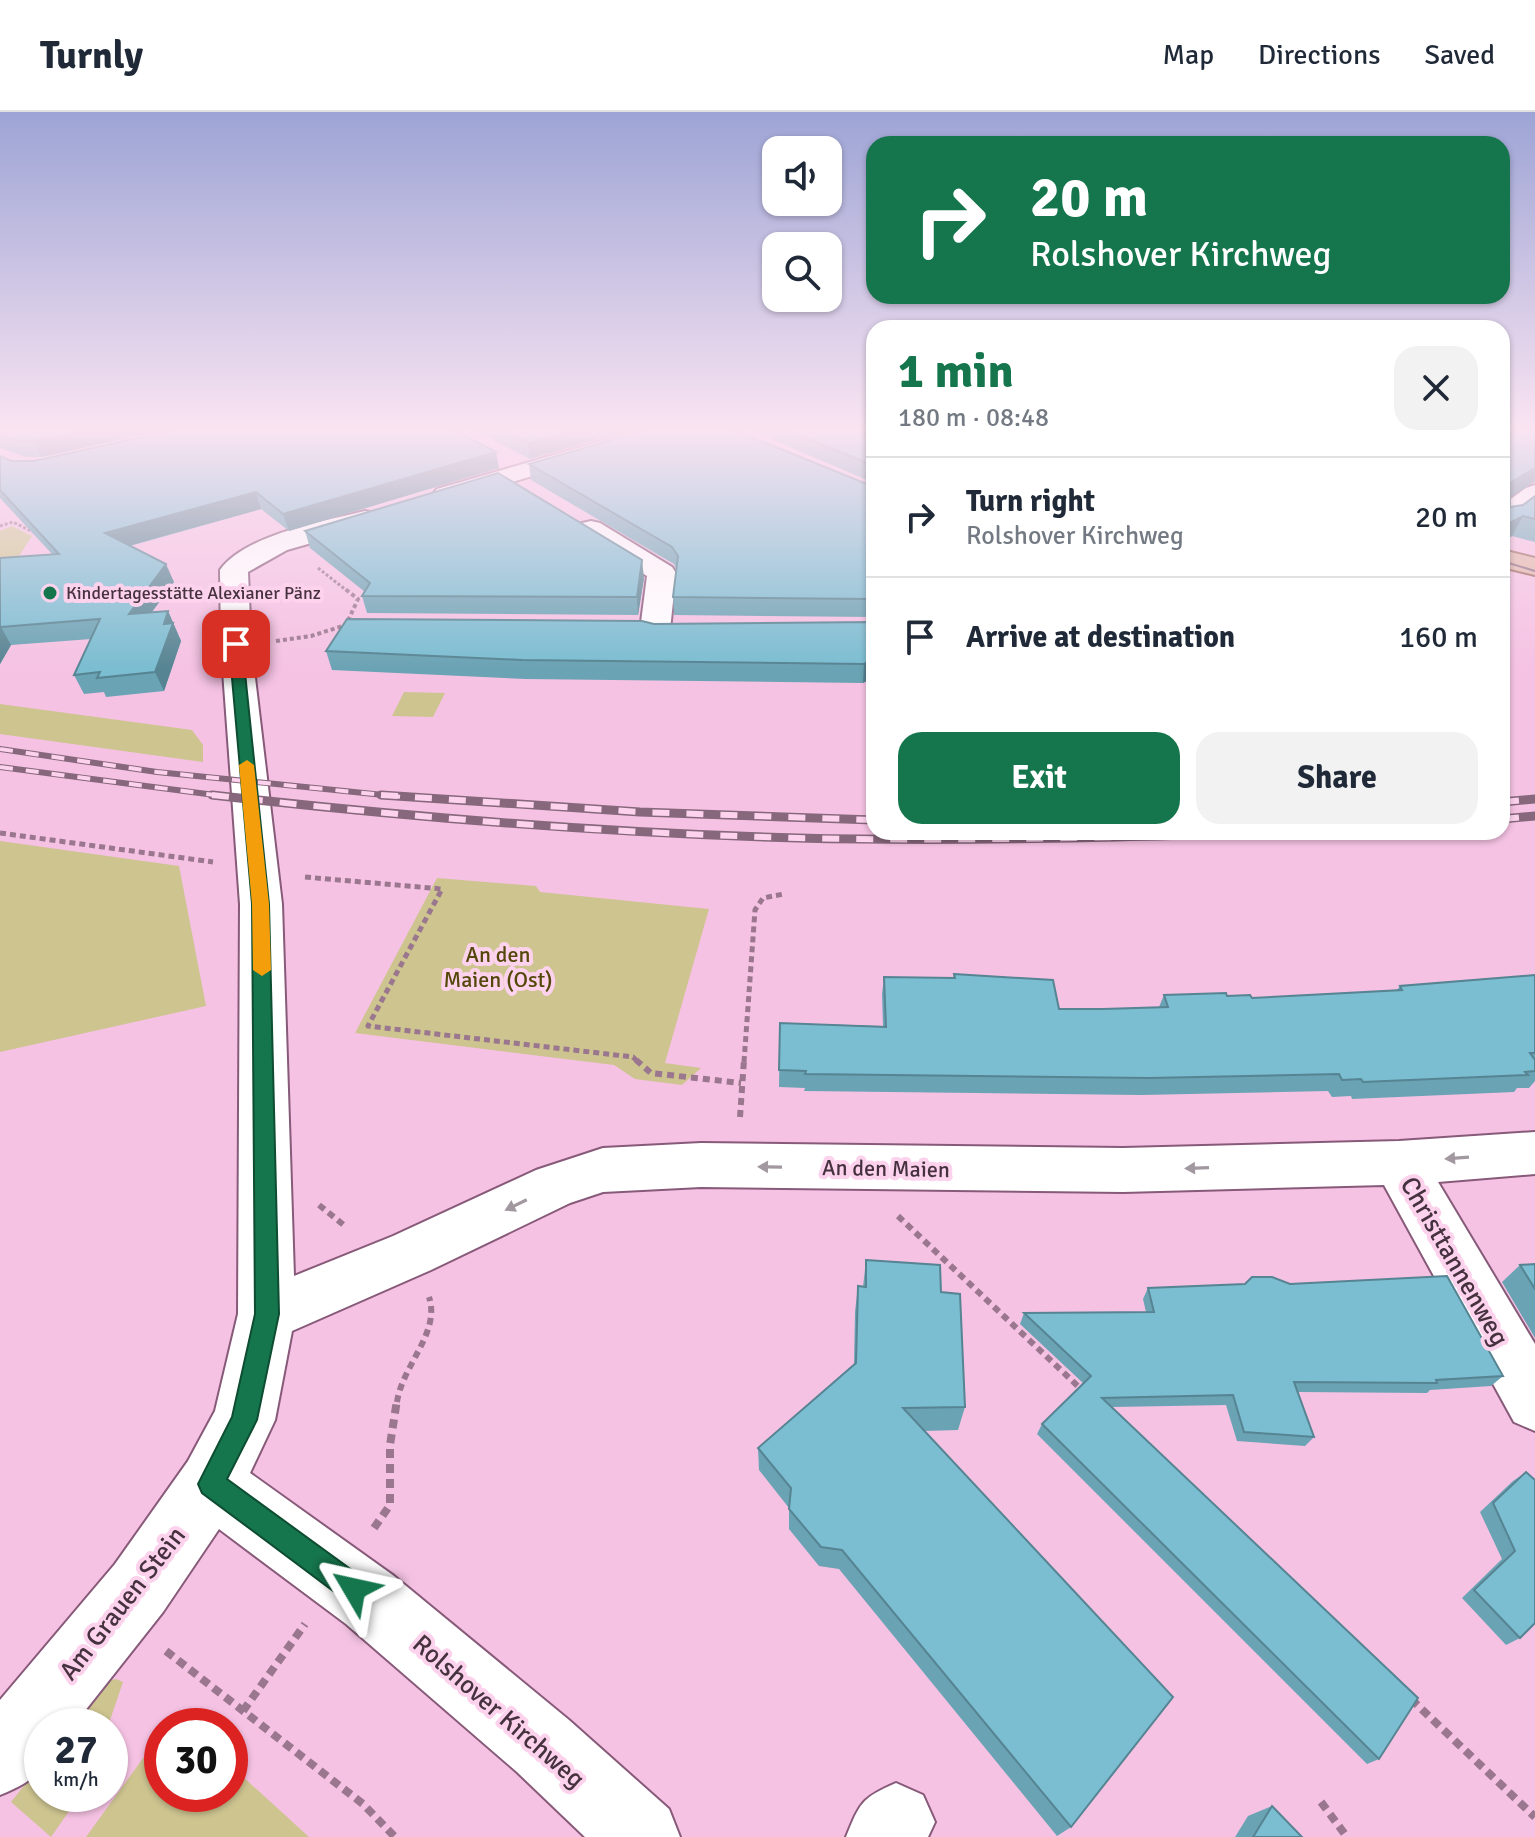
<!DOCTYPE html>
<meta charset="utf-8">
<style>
:root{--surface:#fff;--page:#f2f2f3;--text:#1f2937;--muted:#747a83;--line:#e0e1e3;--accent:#15764d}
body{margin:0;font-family:Signika,sans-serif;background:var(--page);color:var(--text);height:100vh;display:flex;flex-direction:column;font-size:30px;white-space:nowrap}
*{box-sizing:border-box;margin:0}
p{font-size:26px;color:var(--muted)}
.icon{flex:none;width:44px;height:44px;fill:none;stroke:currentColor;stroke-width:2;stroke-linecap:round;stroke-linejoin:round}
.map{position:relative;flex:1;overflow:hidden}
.details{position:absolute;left:866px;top:208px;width:644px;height:520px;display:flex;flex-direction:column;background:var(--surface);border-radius:24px;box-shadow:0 2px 6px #0004}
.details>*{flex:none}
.hud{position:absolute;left:866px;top:24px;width:644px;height:168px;border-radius:24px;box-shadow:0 2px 6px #0004;background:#15764d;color:#fff;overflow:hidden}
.controls{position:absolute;left:762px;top:24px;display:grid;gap:16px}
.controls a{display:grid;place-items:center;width:80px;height:80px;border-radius:16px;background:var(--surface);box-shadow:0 2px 6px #0004;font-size:40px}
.speed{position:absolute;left:24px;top:1596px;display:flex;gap:16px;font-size:40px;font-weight:700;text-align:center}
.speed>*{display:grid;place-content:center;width:104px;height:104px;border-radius:50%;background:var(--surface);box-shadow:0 2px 6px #0004;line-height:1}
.speed small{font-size:20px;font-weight:400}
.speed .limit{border:12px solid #d22;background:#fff;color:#111}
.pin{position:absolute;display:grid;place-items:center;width:68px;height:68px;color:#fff;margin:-34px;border-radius:16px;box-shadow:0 4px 12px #0006}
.me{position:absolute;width:88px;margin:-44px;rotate:306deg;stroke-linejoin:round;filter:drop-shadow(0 0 6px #0008)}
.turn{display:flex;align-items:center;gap:28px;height:168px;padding:0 32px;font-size:36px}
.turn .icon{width:104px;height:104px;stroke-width:2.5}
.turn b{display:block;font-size:56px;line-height:68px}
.round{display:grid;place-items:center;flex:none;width:84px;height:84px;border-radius:24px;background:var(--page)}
.headline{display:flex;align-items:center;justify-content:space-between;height:136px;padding:0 32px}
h1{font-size:48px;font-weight:700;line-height:60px;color:var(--accent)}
.button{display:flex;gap:16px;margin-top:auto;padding:16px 32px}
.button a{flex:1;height:92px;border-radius:24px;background:var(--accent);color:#fff;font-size:32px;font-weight:700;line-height:92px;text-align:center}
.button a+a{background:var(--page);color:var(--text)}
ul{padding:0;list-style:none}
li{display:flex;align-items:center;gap:24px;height:120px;padding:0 32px;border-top:2px solid var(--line)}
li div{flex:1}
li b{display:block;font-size:30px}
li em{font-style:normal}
header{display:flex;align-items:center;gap:48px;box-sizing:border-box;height:112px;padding:0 40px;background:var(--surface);border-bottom:2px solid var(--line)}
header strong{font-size:38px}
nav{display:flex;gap:44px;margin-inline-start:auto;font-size:28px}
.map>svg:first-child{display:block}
</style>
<header>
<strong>Turnly</strong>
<nav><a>Map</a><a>Directions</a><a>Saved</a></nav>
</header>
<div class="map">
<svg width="1535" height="1725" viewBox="0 0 1535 1725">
<rect width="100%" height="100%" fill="#f5c2e3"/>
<g fill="#cdc490">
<polygon points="12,414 32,424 6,464 0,464 0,419"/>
<polygon points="404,580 445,581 433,605 392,604"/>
<polygon points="0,592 192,618 203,633 203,650 0,622"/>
<polygon points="0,729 179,754 206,894 0,940"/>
<polygon points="437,766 536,774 540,780 709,797 665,951 701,956 682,973 635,967 614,953 355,921"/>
<polygon points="116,1567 123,1570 108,1614 71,1614 107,1569"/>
<polygon points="162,1620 162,1682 230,1682 230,1653 309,1725 86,1725"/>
<polygon points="42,1651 42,1682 81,1682 51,1725 11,1690"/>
</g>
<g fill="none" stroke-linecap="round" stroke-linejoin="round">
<g stroke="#875a79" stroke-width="4">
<g id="minor">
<polygon points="646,316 680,316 677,321 455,387 437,387 433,382 437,377"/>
<polygon points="1535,373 1535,393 1511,411 1502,413 1502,393 1526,376"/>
<path d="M365 399 374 401 378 407 374 413 287 438 248 460 251 532 282 792 294 1164 393 1124 536 1058 603 1036 701 1031 1123 1036 1399 1029 1535 1020V1062L1438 1070 1535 1232V1319L1514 1310 1384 1073 1123 1080 701 1075 603 1080 570 1091 431 1158 292 1219 275 1308 250 1361 394 1464 569 1608 669 1697 680 1725H585L517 1660 346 1512 219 1417 163 1500 73 1614H42C42 1659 43 1665 0 1683V1588L115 1452 188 1349 215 1299 238 1202 240 792 221 532 220 458C244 423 325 409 365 399Z"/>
<polygon points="591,409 600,411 672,455 676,461 670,518 666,524 655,527 644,524 640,518 647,464 582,423 578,417 582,411"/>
<path d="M896 1671 923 1683 935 1710 928 1725H846C860 1691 861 1686 896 1671Z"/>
</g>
</g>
<g stroke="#9c675c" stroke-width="4">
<polygon id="major" points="1502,438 1535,446 1535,463 1502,455"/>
</g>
<g stroke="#9a778e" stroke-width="3" stroke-dasharray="3 2" stroke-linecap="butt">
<polyline points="0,414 13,410 33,420"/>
<polyline points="318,456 346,478"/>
</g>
<polyline stroke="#9a778e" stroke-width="4" stroke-dasharray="4 3" stroke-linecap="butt" points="276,529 311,524 346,513 358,487 344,476"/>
<g stroke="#9a778e" stroke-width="5" stroke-dasharray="6 4" stroke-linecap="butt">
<polyline points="0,721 213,750"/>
<polyline points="305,765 442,777 368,914 633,945 638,950"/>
<polyline points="744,950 755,798 763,786 784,782"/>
</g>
<g stroke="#9a778e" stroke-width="6" stroke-dasharray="7 5" stroke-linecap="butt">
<polyline points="636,948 651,961 741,971"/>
<polyline points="740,1005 744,948"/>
<polyline points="319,1093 345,1114"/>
<polyline points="898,1104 1083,1279"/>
<path d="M397 1290C402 1254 441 1220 429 1185"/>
</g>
<g stroke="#9a778e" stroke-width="8" stroke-dasharray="9 6" stroke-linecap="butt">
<polyline points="374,1416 390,1393 390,1333 397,1288"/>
<polyline points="166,1539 363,1692 395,1725"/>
<polyline points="1411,1587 1535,1705"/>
<polyline points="243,1599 305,1512"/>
<polyline points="1321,1690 1347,1725"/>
</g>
<use href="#minor" fill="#fff" fill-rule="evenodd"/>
<use href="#major" fill="#dfb5a7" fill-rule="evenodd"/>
<polyline stroke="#86677b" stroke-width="2" points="1502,449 1535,459"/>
<g stroke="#86677b" stroke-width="6">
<g id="rail-far1">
<polyline points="0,637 157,660 403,685"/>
<polyline points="0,655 230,685"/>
</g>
</g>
<g stroke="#86677b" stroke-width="9">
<g id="rail">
<path d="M212 683C407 705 602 721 798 726 965 730 1133 725 1300 720"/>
<polyline points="381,683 640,700 874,708"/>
<polyline points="1502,690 1535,687"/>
<polyline points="1502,707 1535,704"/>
</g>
</g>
<use href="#rail-far1" stroke="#fcd2ed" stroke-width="4" stroke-dasharray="13" stroke-linecap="butt"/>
<use href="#rail" stroke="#fcd2ed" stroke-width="6" stroke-dasharray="17" stroke-linecap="butt"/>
</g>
<g fill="#6aa3b4">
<polygon points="0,316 172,316 42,345 25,345 0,336"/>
<polygon points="470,316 636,316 530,347"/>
<polygon points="745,316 874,316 874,371"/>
<polygon points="1502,316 1535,316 1535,371 1534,370 1510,385 1510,395 1523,393 1535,384 1535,430 1512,424 1502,430"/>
<polygon points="0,344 11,349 499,356 289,419 261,397 130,434 174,470 152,500 168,499 181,529 164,579 106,585 104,580 84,582 74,563 91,527 11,533 0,552 0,446 52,442 0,386"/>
<polygon points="529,352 874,375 874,505 674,503 673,485 676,457 674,452 531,368"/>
<polygon points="305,419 644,466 638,503 367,501 362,484 365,480 310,436"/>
<polygon points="874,510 874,565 863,571 526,567 332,558 326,539 654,512"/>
<polygon points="954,862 1059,897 1103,897 1159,895 1164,883 1227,884 1252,886 1397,878 1400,874 1535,863 1535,969 1529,976 1517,976 1514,980 1352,987 1351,984 1332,985 1328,979 1142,983 804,979 805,976 779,975 780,911 883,914 882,882 884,865 953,866"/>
<polygon points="866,1148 941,1180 965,1295 958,1318 924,1319 1071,1715 1057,1724 839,1457 819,1454 789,1417 789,1396 759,1358 758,1336 854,1253 855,1200 858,1174 863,1175"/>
<polygon points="1535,1152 1535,1226 1502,1170 1520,1153"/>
<polygon points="1148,1176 1503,1264 1491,1274 1430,1278 1427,1281 1298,1280 1314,1325 1305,1334 1237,1329 1226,1293 1112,1295 1379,1647 1367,1652 1037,1322 1042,1312 1083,1271 1020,1212 1024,1201 1146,1200 1143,1187"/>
<polygon points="1526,1360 1520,1526 1506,1533 1462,1486 1502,1447 1480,1400 1513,1369"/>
<polygon points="1272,1694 1302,1725 1235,1725 1248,1704"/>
</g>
<g fill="#568492">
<polygon points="96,316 172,316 42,345 34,329"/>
<polygon points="581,316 636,316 530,347 528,331"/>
<polygon points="496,340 499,356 289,419 283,402"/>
<polygon points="1535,356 1534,370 1502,390 1510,371"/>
<polygon points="256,380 261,397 113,438 105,421"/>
<polygon points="1523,404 1512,424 1502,430 1502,415"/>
<polygon points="642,448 644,466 638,503 637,485"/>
<polygon points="166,452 174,470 137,520 129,502"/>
<polygon points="168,499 181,529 164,579 155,560"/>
<polygon points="1,515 11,533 0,552 0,516"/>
<polygon points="874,547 874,565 863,571 864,552"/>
</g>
<g fill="#7bbdd1" stroke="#568492" stroke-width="2">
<polygon points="0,316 96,316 34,329 17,329 0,323"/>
<polygon points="183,316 450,316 496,340 283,402 256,380 105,421 166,452 129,502 168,499 164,512 173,511 155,560 97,566 100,560 74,563 100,507 1,515 0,516 0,446 59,442 0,378 0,344 11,349 34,349"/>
<polygon points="498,316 581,316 528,331"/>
<polygon points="652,316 729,316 874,375 874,487 673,485 678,444 672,435 529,352"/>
<polygon points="782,316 874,316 874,354"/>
<polygon points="1502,316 1535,316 1535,356 1510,371 1510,395 1523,393 1535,384 1535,407 1523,404 1502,415"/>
<polygon points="498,361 642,448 637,485 362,484 370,471 305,419"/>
<polygon points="347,507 642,509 654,512 874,510 874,547 864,552 522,548 326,539"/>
<polygon points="954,862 1053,868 1059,897 1103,897 1168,895 1164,883 1226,881 1227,884 1250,883 1252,886 1402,878 1400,874 1535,863 1535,941 1530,941 1535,948 1535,959 1525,960 1528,963 1363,970 1361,967 1342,968 1339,962 1149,966 805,962 806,959 779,958 780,911 886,915 884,865 955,866"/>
<polygon points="866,1148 940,1153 941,1180 960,1182 965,1295 903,1296 1173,1585 1071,1715 842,1438 821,1435 789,1397 791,1376 758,1336 856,1251 858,1174 866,1175"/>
<polygon points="1535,1152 1535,1177 1520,1153"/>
<polygon points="1447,1164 1503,1264 1436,1268 1437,1271 1294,1270 1314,1325 1244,1320 1233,1283 1102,1286 1418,1586 1379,1647 1042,1312 1091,1264 1024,1201 1154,1200 1148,1176 1245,1172 1252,1165 1272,1165 1290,1172"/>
<polygon points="1526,1360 1535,1368 1535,1511 1520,1526 1474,1478 1515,1439 1493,1391"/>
<polygon points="1272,1694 1302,1725 1253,1725"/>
</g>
<defs><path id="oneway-solid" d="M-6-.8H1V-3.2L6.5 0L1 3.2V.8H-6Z" transform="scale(2)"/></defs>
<g fill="#a2989f">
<use href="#oneway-solid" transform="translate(1457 1046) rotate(176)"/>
<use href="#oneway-solid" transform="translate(770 1055) rotate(-179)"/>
<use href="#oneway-solid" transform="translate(1197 1056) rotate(178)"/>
<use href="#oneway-solid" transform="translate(516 1093) rotate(154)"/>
</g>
<linearGradient id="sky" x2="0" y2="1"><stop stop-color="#9da4d5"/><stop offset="0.57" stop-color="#fae4f2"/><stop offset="1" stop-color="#fae4f2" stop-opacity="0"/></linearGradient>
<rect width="1535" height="557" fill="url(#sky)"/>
<polygon fill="#15764d" stroke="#0e4d32" stroke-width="2" points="236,528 242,532 269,792 279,1202 257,1308 227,1367 364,1467 368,1477 364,1487 354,1491 344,1487 202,1381 198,1372 232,1305 255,1202 252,792 229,532"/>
<polygon fill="#f59e0b" points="247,648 254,653 269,792 271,858 262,864 253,858 252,792 239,653"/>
<circle fill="#15764d" stroke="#fcd2ed" stroke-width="3" cx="50" cy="481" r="8"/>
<g text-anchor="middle" stroke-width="8" stroke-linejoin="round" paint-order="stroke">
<g font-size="18" fill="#46323f" stroke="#fcd2ed" text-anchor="start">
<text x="66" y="487">Kindertagesstätte Alexianer Pänz</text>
</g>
<g font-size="22" fill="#534809" stroke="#fcd2ed">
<text x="498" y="850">An den<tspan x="498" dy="25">Maien (Ost)</tspan></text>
</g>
<g font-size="22" fill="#46323f" stroke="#fcd2ed">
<text transform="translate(886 1056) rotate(1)" y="8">An den Maien</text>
</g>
<g font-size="26" fill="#46323f" stroke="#fcd2ed">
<text transform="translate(1455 1149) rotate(60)" y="9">Christtannenweg</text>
<text transform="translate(122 1491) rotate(-52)" y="9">Am Grauen Stein</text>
<text transform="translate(499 1599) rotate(41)" y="9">Rolshover Kirchweg</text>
</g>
</g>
</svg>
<div class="controls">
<a><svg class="icon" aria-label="sound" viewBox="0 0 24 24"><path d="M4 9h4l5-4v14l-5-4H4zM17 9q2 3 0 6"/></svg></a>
<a><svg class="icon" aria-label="search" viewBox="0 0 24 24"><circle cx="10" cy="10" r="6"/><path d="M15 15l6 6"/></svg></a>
</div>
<div class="speed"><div>27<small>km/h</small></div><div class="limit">30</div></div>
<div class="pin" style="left:236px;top:532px;background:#d93025"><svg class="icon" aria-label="arrive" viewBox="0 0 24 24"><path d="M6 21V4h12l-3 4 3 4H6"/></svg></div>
<svg class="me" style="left:354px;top:1477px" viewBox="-20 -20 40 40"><path d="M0-17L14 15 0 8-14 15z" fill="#15764d" stroke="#fff" stroke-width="4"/></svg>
<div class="hud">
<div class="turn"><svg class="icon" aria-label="right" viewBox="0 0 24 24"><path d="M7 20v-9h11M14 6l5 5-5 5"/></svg><div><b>20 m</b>Rolshover Kirchweg</div></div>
</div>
<section class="details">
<div class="headline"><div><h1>1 min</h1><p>180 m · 08:48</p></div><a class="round"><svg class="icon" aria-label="close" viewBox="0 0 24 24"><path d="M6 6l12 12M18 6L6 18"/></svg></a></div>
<ul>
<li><svg class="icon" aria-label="right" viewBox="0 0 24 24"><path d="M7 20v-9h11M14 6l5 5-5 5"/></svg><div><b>Turn right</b><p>Rolshover Kirchweg</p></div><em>20 m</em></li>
<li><svg class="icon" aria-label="arrive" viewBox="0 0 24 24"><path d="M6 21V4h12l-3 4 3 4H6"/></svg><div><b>Arrive at destination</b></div><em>160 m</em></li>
</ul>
<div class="button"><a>Exit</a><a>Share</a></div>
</section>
</div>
